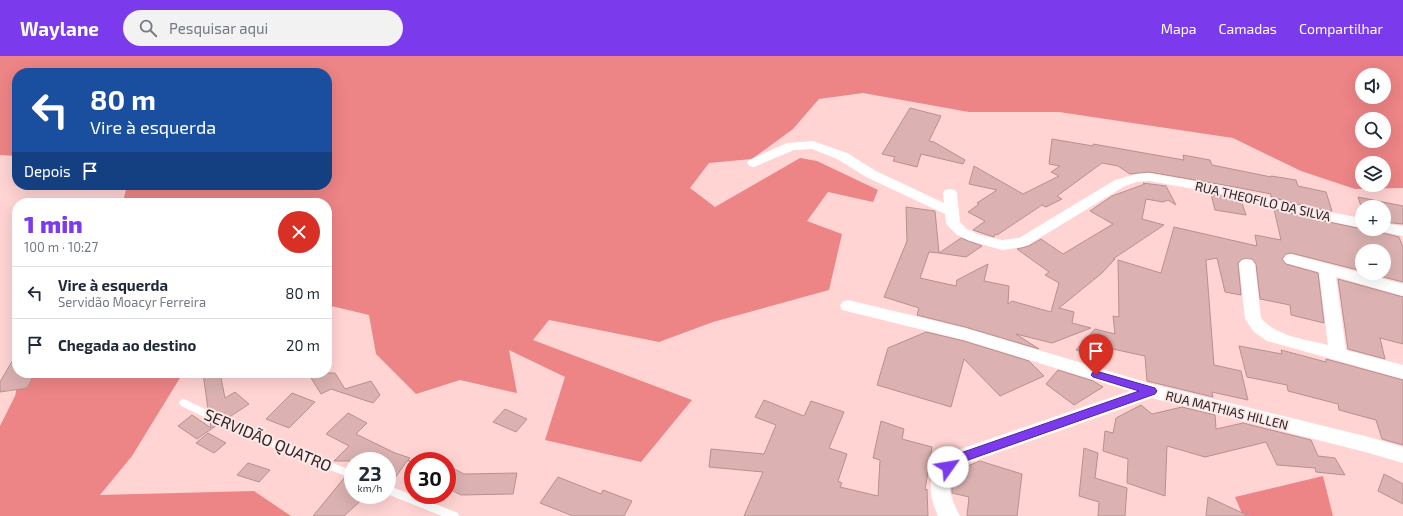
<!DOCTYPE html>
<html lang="pt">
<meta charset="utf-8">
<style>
:root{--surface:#fff;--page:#f2f2f3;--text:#1f2937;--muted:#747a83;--line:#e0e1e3;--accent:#7c3aed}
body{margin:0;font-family:"Exo 2",sans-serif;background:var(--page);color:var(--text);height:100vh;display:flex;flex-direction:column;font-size:15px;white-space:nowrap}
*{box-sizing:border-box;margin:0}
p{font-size:13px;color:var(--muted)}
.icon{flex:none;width:22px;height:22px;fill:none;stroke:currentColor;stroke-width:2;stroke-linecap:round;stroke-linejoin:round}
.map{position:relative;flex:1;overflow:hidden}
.side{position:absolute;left:12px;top:142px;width:320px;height:180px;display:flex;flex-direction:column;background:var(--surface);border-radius:16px;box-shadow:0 4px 16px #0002}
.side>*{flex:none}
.banner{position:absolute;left:12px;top:12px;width:320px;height:122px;border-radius:16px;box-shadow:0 4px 16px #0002;background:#1a4fa0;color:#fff;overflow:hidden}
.fabs{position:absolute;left:1355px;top:12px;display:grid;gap:8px}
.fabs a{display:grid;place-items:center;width:36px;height:36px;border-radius:50%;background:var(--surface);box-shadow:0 4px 16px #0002;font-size:20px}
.speed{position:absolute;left:344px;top:396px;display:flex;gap:8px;font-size:20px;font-weight:700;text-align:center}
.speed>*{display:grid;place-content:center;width:52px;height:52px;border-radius:50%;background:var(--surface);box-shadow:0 4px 16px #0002;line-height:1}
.speed small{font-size:10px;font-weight:400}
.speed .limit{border:6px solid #d22;background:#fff;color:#111}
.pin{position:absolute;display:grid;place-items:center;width:34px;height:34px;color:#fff;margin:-41px -17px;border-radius:50% 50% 50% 0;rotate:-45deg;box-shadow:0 0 4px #0007}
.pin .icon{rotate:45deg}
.me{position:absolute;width:44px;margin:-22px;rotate:58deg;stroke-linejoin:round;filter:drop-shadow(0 0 3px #0008)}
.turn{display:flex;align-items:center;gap:14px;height:84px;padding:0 12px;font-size:18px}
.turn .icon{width:52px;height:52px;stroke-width:2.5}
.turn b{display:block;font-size:28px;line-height:34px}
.then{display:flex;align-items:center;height:38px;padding:0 12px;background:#0003;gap:8px;font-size:15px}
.round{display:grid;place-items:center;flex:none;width:42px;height:42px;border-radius:21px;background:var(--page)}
.summary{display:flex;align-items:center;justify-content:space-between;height:68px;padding:0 12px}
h1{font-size:24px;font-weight:800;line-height:30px;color:var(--accent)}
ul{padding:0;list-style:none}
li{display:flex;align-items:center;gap:12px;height:52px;padding:0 12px;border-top:1px solid var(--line)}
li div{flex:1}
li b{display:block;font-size:15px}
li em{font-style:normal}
header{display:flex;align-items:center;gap:24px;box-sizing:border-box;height:56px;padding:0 20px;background:var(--accent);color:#fff}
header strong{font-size:19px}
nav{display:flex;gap:22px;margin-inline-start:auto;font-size:14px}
.search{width:280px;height:36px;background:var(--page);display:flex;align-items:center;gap:10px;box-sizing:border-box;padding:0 14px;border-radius:22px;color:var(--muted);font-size:15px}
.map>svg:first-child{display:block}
</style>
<header>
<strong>Waylane</strong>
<div class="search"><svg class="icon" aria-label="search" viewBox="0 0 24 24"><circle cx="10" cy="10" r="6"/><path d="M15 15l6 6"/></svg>Pesquisar aqui</div>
<nav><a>Mapa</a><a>Camadas</a><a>Compartilhar</a></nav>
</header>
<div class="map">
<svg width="1403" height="460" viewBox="0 0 1403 460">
<rect width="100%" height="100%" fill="#ffd4d3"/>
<g fill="#ed8486" fill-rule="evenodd">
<path d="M0 0H1403V132L1355 133 1301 115 1233 82 1059 56H969L863 37 819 43 793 73 752 103 709 107 690 132 715 151 800 102 817 105 878 134 873 146 828 136 807 165 842 178 829 234 713 266 659 286 549 264 533 284 692 344 641 406 545 384 565 321 509 294 517 337 460 324 416 338 376 298 369 259 327 249V147L123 146 127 129H327V17H17V100L0 99ZM1362 19H1384V41H1362ZM1362 63H1384V85H1362ZM1362 107H1384V129H1362Z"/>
<polygon points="20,317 183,317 132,400 100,439 254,435 291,460 0,460 0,370 15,340"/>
<polygon points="1323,420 1333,460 1243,460 1235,441"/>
</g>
<g fill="#dbb1b1" stroke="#b89090">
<polygon points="910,52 941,60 929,85 934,86 965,104 963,108 921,98 917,111 893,105 895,101 882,98"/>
<polygon points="1052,83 1093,90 1093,88 1184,104 1183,99 1210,104 1212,109 1271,121 1271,120 1296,124 1298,130 1326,136 1332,155 1307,151 1271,141 1271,138 1235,131 1149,116 1130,118 1118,110 1102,107 1057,140 1062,143 1046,151 1042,149 997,179 995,178 994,181 973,174 985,165 968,156 979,148 977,147 997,134 969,128 974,110 1023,138 1059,120 1051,116 1060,110 1049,108"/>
<polygon points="1143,127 1166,130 1176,149 1168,144 1163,146 1146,143 1142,163 1164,169 1113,203 1115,203 1102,217 1059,252 1074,256 1072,267 1091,272 1052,287 1016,278 1039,293 965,271 917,259 919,252 884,241 907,185 906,151 935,155 939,197 929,196 920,222 956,230 957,224 988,208 984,225 1009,230 1008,248 1012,245 1051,256 1059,227 1045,219 1049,216 1017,193 1029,190 1041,183 1063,198 1113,168 1090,155 1112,140 1145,128"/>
<polygon points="1211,138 1241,144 1246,159 1215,154"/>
<polygon points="1358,141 1403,150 1403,168 1384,166 1384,151 1362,151 1362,153"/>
<polygon points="1274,153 1305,161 1362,173 1376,173 1379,176 1399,181 1403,191 1403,226 1368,217 1384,217 1384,195 1362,195 1362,215 1291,197 1286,198 1282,203 1286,208 1318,217 1324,267 1291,259 1290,249 1260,243 1256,208 1252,203 1242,203 1238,207 1241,239 1225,236 1217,202 1206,204 1214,309 1241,315 1248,344 1212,336 1213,341 1147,325 1145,300 1108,292 1107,302 1076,294 1095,273 1115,278 1113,260 1119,261 1118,204 1161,217 1174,171 1257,190 1255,179 1281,184"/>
<polygon points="961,182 982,190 966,201 939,197"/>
<polygon points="1338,223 1403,241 1403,288 1380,282 1385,303 1348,293"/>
<polygon points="926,276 964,285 1029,305 1044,320 1000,340 964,303 951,351 877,329 888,292"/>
<polygon points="1239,290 1282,298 1281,294 1326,306 1326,303 1403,324 1403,389 1382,383 1376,364 1339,354 1338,348 1288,335 1287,329 1247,321"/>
<polygon points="17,297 17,317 35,317 27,332 0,336 0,326"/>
<polygon points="1058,314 1093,325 1103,331 1074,349 1046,328"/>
<polygon points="203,317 220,317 225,342 235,336 249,348 228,362 208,353"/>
<polygon points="308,317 335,317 345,333 371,325 380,339 373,347 331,333 321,338"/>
<polygon points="292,337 315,346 289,372 266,363"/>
<polygon points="764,344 804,360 811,345 844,356 829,392 847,398 838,425 842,427 840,431 878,440 880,404 873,402 881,365 904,373 902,383 932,391 925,434 927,433 928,460 744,460 763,416 709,411 711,393 764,398 776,369 755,361"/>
<polygon points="1141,349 1152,358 1182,351 1215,359 1216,373 1243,367 1311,384 1318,400 1335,402 1345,419 1316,416 1315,412 1277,409 1266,386 1205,401 1167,390 1165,440 1127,427 1128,403 1103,395 1105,375 1113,377 1116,362"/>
<polygon points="505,353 527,363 516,376 493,366"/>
<polygon points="348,357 367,367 356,378 395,397 410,402 408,404 410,405 407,405 390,429 387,428 387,405 334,405 349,390 326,378"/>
<polygon points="192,359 211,372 210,366 217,369 197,383 178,370"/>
<polygon points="208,377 226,387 214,397 196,387"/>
<polygon points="1084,392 1098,397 1095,422 1127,432 1125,460 1098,460 1099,446 1079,440"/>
<polygon points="980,405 1022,418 1017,460 967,460 969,441 952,437 952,425 958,414"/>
<polygon points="248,407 270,414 259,426 237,419"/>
<polygon points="447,409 464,418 517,417 513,438 461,439 447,432"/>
<polygon points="1384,418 1403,428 1403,448 1378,435"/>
<polygon points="345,421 353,424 353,439 367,439 344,460 313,460"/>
<polygon points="558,421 601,438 603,434 632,445 624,460 573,460 540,447"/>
<polygon points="1208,441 1249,460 1206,460"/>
</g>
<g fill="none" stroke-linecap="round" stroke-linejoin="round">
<g fill="#fff" fill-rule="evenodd">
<polygon points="184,343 254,376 353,415 353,423 248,382 181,350 179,347 181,344"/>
<polygon points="387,429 458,457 459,460 442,460 387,438"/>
</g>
<g fill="#fff" fill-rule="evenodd">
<polygon points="813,85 847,97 876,115 944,147 943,137 945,134 950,133 955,134 957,137 960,166 967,173 980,179 1002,184 1019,182 1115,124 1136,118 1149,117 1235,132 1307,152 1362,162 1362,172 1305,160 1233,140 1149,125 1137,126 1125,130 1028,189 1023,191 1002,194 970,185 957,179 948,170 946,167 945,158 866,121 837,103 812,93 794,94 754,111 749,110 747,107 749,104 787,87"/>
<polygon points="1384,167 1403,170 1403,180 1379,175 1377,173 1384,173"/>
<path d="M1291 198 1403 228V240L1336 221 1346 294 1403 309V323L1267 285 1254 276 1245 263 1239 208 1242 204 1247 203 1252 204 1255 208 1261 262C1277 281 1305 283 1328 289L1319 216 1286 207 1283 203 1286 199Z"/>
<path d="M848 244 965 272 1152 328 1369 381 1403 391V407L1369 397 1152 342 960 410C957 413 954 416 952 420 946 432 954 449 960 460H938C927 434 927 420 946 398L1130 335 964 284 842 254 840 250 842 246Z"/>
</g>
</g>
<path fill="#7c3aed" stroke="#51269a" d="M1096 315 1155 332 1157 335 1155 338 957 408C953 413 951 416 944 414L942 411 949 401 1139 335 1093 321 1091 319 1093 316Z"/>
<g text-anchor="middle" stroke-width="4" stroke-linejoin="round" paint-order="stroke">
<g font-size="13" fill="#302121" stroke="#fae8e8">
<text transform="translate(1263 145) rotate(13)" y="5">RUA THEOFILO DA SILVA</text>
<text transform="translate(1227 354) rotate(14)" y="5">RUA MATHIAS HILLEN</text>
</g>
<g font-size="16" fill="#302121" stroke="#fae8e8">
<text transform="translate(268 384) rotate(23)" y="6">SERVIDÃO QUATRO</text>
</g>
</g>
</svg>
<div class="fabs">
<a><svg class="icon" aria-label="sound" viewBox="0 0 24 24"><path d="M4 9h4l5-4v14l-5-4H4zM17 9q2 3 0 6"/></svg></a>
<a><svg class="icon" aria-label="search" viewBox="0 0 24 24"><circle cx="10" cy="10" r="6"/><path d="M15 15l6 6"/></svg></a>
<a><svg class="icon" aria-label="layers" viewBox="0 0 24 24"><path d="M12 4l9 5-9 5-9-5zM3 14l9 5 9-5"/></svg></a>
<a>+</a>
<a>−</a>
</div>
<div class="speed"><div>23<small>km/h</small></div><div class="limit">30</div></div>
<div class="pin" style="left:1096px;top:319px;background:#d93025"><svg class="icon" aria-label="arrive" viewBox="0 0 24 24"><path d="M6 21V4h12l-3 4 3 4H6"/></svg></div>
<svg class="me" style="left:948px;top:411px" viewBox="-20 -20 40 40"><circle r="19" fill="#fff"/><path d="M0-13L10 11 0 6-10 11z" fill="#7c3aed"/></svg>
<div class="banner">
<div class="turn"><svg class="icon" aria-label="left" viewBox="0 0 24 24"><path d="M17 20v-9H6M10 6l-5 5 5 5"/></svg><div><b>80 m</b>Vire à esquerda</div></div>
<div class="then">Depois<svg class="icon" aria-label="arrive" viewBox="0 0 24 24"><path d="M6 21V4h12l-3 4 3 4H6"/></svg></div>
</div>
<section class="side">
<div class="summary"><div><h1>1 min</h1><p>100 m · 10:27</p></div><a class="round" style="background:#d93025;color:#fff"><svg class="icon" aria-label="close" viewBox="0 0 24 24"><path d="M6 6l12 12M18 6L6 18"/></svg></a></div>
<ul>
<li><svg class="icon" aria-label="left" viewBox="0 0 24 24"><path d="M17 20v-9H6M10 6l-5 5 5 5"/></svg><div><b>Vire à esquerda</b><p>Servidão Moacyr Ferreira</p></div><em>80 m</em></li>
<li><svg class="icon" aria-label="arrive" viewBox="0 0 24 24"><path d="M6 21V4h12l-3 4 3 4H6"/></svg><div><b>Chegada ao destino</b></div><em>20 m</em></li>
</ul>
</section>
</div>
